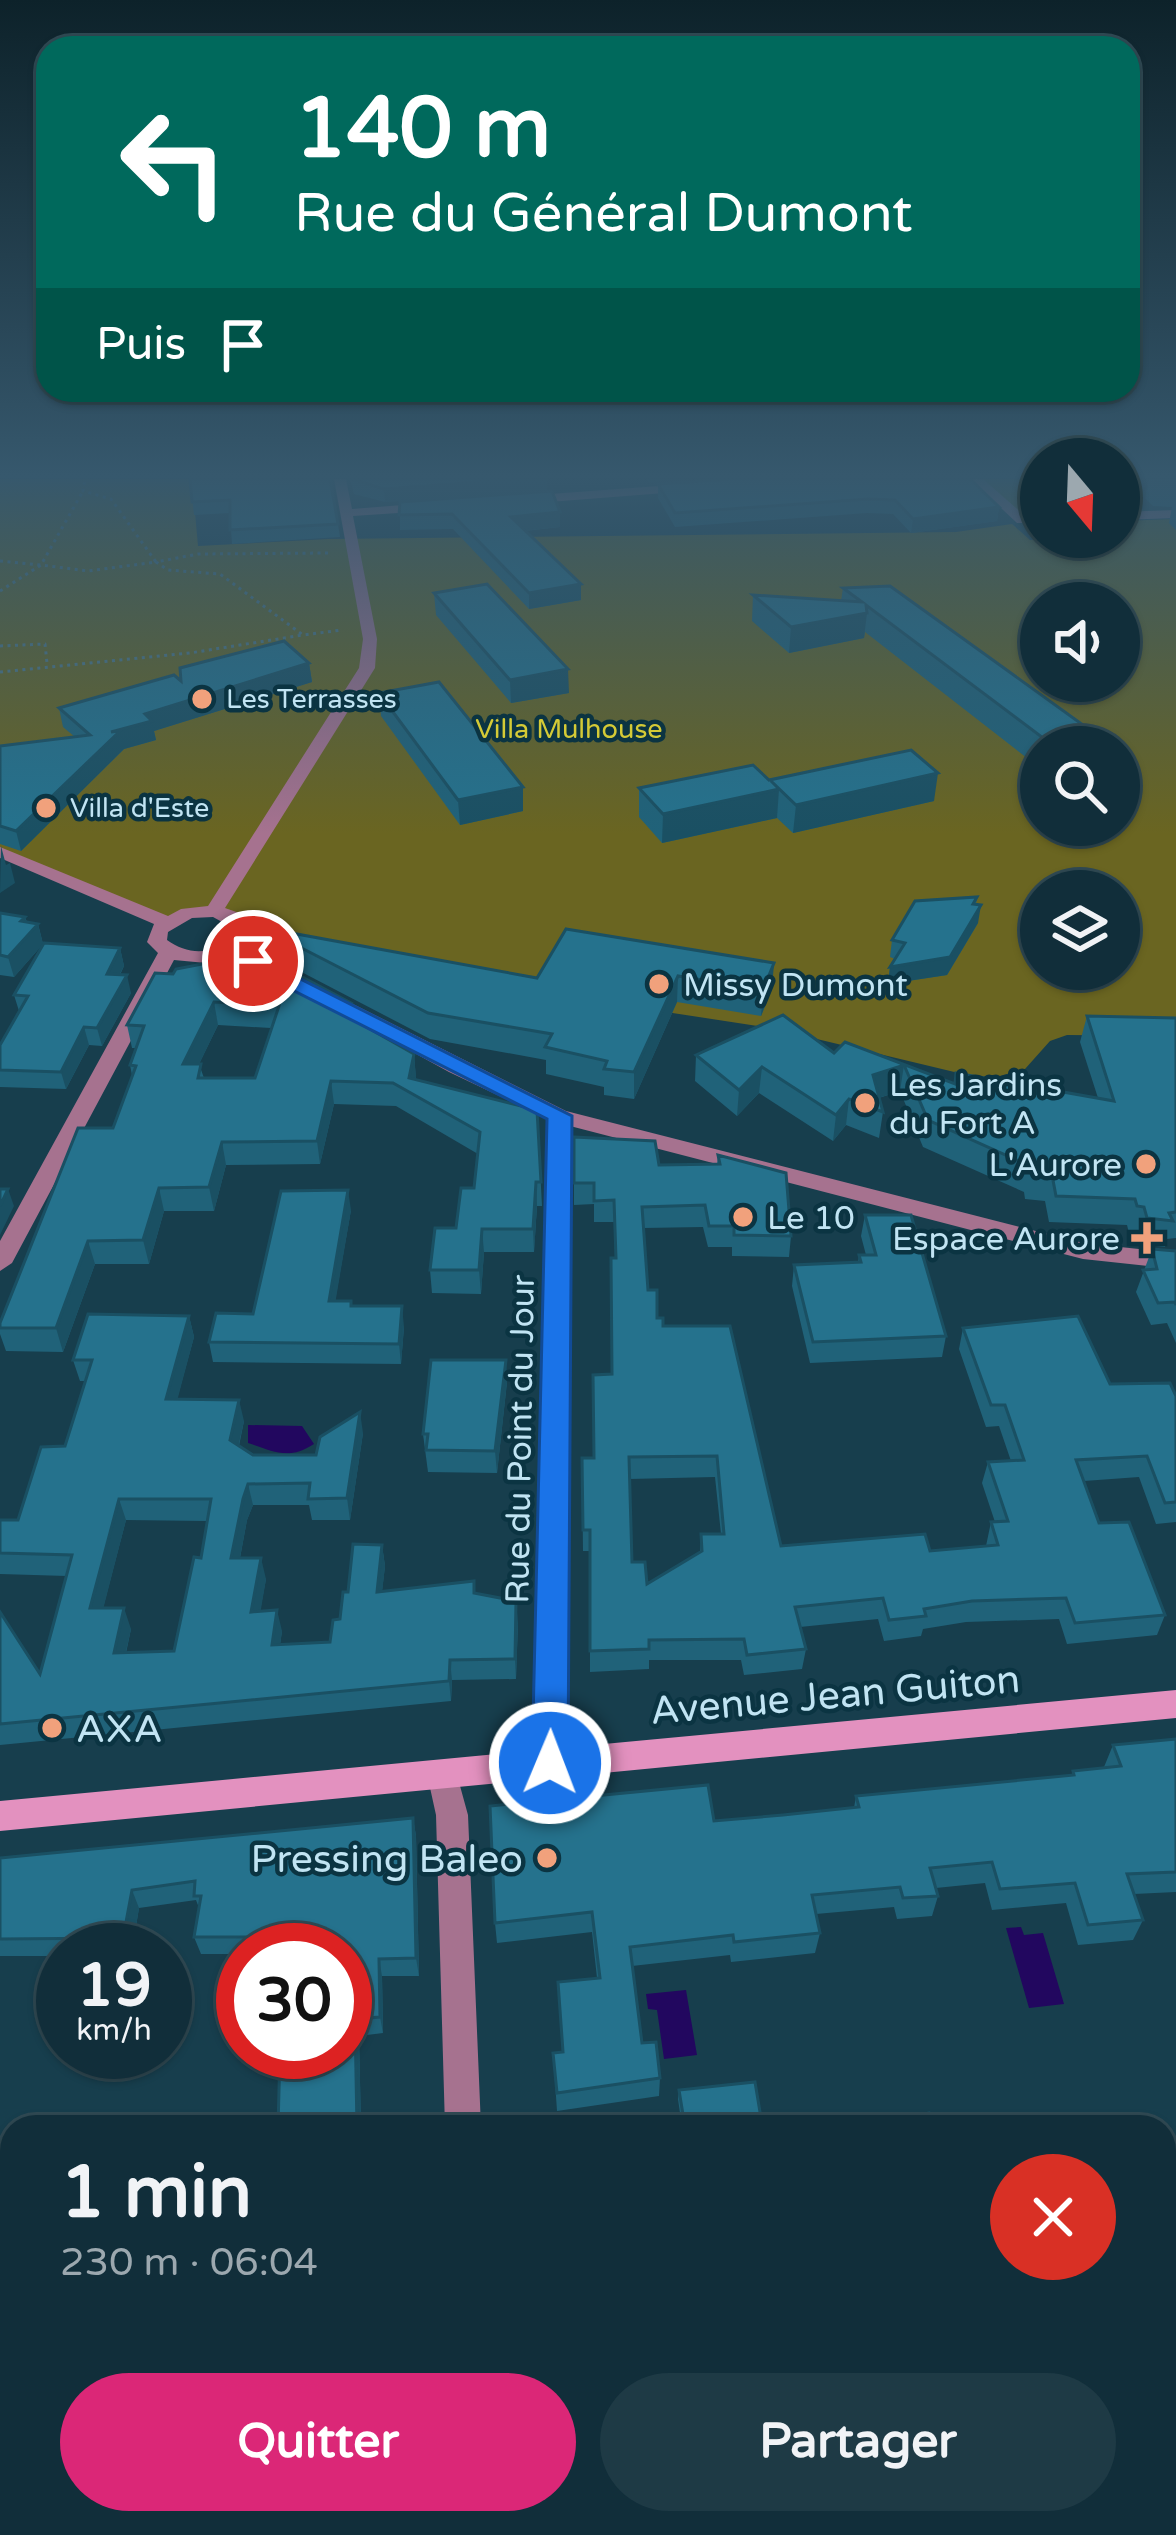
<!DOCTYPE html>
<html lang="fr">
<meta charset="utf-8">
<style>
:root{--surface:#112e3a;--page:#1e3a45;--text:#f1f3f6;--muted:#9ca8af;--line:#304a54;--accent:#db2777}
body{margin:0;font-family:"Varela Round",sans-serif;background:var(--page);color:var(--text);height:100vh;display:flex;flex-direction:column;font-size:45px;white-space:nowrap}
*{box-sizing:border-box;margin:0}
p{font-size:39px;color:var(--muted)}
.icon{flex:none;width:66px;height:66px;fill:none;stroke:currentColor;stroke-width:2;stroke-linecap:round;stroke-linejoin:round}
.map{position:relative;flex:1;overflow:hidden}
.panel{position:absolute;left:0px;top:2115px;width:1176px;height:420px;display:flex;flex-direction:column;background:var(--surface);border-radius:36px 36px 0 0;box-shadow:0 3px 9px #0004,0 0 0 3px var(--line)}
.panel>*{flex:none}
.banner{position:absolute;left:36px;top:36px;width:1104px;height:366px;border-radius:36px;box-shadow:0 3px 9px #0004,0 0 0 3px var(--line);background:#00695c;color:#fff;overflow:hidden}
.needle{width:78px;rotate:161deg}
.fabs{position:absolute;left:1020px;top:438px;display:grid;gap:24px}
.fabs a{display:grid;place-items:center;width:120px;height:120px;border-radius:50%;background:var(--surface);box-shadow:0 3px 9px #0004,0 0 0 3px var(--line);font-size:60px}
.speed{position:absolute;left:36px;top:1923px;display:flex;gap:24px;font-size:60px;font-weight:700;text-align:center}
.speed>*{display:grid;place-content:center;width:156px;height:156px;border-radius:50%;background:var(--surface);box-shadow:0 3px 9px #0004,0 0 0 3px var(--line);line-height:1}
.speed small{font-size:30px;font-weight:400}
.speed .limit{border:18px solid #d22;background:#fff;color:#111}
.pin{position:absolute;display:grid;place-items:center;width:102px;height:102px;color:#fff;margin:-51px;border:6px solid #fff;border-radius:50%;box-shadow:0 3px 12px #0007}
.me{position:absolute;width:132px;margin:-66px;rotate:1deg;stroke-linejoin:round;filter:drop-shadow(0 0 9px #0008)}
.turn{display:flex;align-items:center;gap:42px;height:252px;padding:0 60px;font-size:54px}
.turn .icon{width:156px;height:156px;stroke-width:2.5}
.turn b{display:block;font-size:84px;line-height:102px}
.then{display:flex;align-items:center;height:114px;padding:0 60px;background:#0003;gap:24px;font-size:45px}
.round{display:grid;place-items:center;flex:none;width:126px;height:126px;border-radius:63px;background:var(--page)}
.headline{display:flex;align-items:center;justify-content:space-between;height:204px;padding:0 60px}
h1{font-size:72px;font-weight:800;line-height:90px}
.cta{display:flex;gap:24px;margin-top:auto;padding:24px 60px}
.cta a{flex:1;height:138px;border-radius:72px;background:var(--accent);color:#fff;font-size:48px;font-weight:800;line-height:138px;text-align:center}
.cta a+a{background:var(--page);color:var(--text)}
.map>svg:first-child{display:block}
</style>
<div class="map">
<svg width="1176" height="2535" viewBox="0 0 1176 2535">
<rect width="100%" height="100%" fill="#173e4d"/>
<g fill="#6a6521" fill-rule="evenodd">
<path d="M0 479H192L198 546 329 539 956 532 1012 524 1030 540 1119 537V521L1176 519V1036L1067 1035 1050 1041 1025 1069 996 1077 971 1076 771 1028 233 946 243 933 214 911 166 922 0 852ZM1041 603H1119V681H1041ZM1041 747H1119V825H1041ZM1041 891H1119V969H1041Z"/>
<polygon points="976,479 1041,479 1041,519 1022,520"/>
</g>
<g fill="#22075f">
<path d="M248 1425 302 1426 314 1444C288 1461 273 1451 248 1443Z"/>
<polygon points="1021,1927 1024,1935 1043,1933 1064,2004 1029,2008 1006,1928"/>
<polygon points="686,1990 697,2055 664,2059 657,2010 648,2009 646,1994"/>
</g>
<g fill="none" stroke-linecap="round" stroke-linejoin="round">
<g stroke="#527887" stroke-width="3" stroke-dasharray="3 4.5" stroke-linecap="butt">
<polyline points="328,553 198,554 156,562 168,570 220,574 303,635 342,630"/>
<polyline points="0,561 41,565 83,491"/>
<polyline points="0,591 41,565 88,571 156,562 111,499 83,491 85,479"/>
<polyline points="0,646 45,644 47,663"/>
<polyline points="0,672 190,653 303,635"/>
</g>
<g fill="#a6728f" fill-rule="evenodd">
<path d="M334 479H346L352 509 428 503 434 507 428 511 353 516 377 639 375 668 225 908 242 914 252 927 240 949 277 967 267 973 227 957 206 963 174 960 12 1263 0 1271V1241L158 953 147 942 154 924 0 858V847L168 916 181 909 208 906 359 668 363 639ZM213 917 233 928C221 956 190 957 167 940L168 932 192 918Z"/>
<polygon points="970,479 983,479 1025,516 1041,515 1041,523 1017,523"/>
<polygon points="686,484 690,491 523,504 517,500 523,496"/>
<polygon points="1176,510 1176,518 1119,520 1119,512"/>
<polygon points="325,990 566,1111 1083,1243 1176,1253 1176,1269 1083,1259 570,1126 566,1763 561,1773 550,1777 539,1773 534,1763 548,1119 449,1072 318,1000 315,996"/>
<polygon points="443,1760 454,1764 468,1815 481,2127 445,2127 436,1815 427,1774 432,1764"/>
<polygon points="455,2523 497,2523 498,2535 454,2535"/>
</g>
<polygon fill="#e391bf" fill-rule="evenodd" points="1176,1690 1176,1718 0,1831 0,1801"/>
</g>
<g fill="#206279" fill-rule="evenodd">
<polygon points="190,479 338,524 340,537 232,544 230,513 194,515"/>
<polygon points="350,479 547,479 547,490 385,502 354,494"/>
<polygon points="1149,479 1176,479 1176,530 1169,523 1172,507 1153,506 1145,498"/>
<polygon points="658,484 999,507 997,521 911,533 893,514 867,513 675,527 658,498"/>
<polygon points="400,502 560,527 525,531 581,600 529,609 453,529 400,530"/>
<polygon points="843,588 1101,738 1099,747 1041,747 1041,769 865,632 864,638 789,653 752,621 753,595 841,601"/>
<polygon points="434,593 569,693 511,703 436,615"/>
<polygon points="309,663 312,682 154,731 156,740 124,749 21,851 0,844 0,746 75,737 63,727 59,708 181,681"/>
<polygon points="379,693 523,811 460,825 381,716"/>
<polygon points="769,780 934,801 793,833 777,818 662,843 639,817 639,788"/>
<polygon points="977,897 976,904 978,923 947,975 888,984 890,967 895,959 890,957 892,940"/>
<polygon points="0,913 25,917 27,922 38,924 43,944 14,977 0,975"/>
<polygon points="566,929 772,989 761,1016 677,1002 634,1099 604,1095 604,1087 546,1074 546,1060 430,1039 290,966 286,940 537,978"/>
<polygon points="120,948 124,966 120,975 131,993 102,1046 89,1045 66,1089 0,1087 0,1045 19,1011 14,995"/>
<path d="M155 973 353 1004 355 1021 414 1054 416 1080 537 1110 542 1206H537L534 1252H484L481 1294 432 1293 430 1270 456 1228 474 1188 478 1154 396 1106 334 1104 320 1164 226 1165 214 1211H164L149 1264H95L63 1352 6 1351 0 1334V1323L113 1128 132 1075 130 1065 136 1048H132L127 1025ZM218 1025 271 1028 255 1078H204L199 1064Z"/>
<polygon points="1087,1016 1176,1018 1176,1238 1167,1239 1165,1247 1139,1244 1136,1233 1129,1233 1127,1225 1049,1222 1045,1201 1025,1199 1024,1192 923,1147 900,1091 879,1098 883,1112 879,1138 846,1125 833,1141 759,1093 737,1116 695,1081 696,1055 834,1053 845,1042 954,1083 956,1073 1098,1098 1080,1042"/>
<path d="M574 1137 659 1165 717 1164 718 1155 791 1236 789 1257 732 1256V1247H708L703 1227 643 1228 648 1290 657 1318 781 1546 930 1551 986 1546 991 1522H995L982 1483 988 1462 1011 1461 999 1426 986 1427 959 1349 963 1328 1110 1384 1176 1396V1522L1156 1524 1139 1477 1084 1481 1099 1523 1165 1615 1157 1635 1067 1644 1059 1619 966 1622 923 1629 921 1636 884 1641 878 1619 800 1627 806 1649 802 1669 744 1675 741 1660H649V1669L590 1672V1551H583L582 1458H594L611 1374 615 1258 614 1222H594V1204L574 1205ZM715 1477 721 1534H701L700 1553 647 1584 632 1562 629 1479Z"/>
<polygon points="351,1210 335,1301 404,1327 401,1364 213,1362 209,1342 253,1314"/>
<polygon points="865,1215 946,1336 942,1357 810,1363 792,1286 794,1265 858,1263 859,1255 866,1255 861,1236"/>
<polygon points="1152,1249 1176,1251 1176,1343 1167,1323 1151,1325 1136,1292"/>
<path d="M189 1316 194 1337 177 1399 244 1421 239 1446 253 1455H316L363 1433 350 1520H312L309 1505H253L247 1520 240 1558 266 1579 260 1611 282 1631 280 1645 330 1642 340 1619 348 1592 382 1545 385 1566 382 1591 475 1593 518 1622 516 1679 452 1680 451 1701 0 1745V1612L40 1674 67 1576 0 1574V1520H18L65 1446 85 1381H80L73 1360ZM126 1520 207 1521 201 1558 174 1651 126 1653 131 1629 103 1608Z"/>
<polygon points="507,1382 497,1473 428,1472 423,1434"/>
<polygon points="1176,1739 1176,1892 1134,1894 1143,1920 1133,1940 1078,1945 1066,1903 992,1910 985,1883 936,1888 938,1896 932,1916 897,1919 894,1907 816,1914 820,1933 815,1953 731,1962 730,1955 632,1966 642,2043 660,2078 659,2096 557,2111 553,2053 562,2052 597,1978 592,1932 497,1943 495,1923 714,1821 854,1808 856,1796 1071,1776 1073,1771 1104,1767 1113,1745"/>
<polygon points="413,1818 416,1836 419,1976 382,1976 383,2033 359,2036 361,2127 345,1950 243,1950 243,1954 201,1954 194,1937 199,1908 196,1900 139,1908 132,1950 63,1950 63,1956 0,1956 0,1858"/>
<polygon points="679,2090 761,2118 760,2127 682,2127 678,2099"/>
<polygon points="1176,2244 1176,2323 1164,2282 1164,2252 1169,2245"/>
<polygon points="589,2523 667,2523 590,2532"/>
</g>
<g fill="#1a5063">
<polygon points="519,479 547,479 547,490 385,502 384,489"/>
<polygon points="648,479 689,479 648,482"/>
<polygon points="999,507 997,521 911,533 913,519"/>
<polygon points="560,512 560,527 511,532 511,517"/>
<polygon points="581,584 581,600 529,609 529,593"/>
<polygon points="867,613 864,638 789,653 791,627"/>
<polygon points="309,663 312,682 154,731 156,740 124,749 21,851 16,831 111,732 145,714"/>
<polygon points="568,669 569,693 511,703 510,680"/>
<polygon points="1101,738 1099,747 1061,747"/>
<polygon points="938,773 934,801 793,833 796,805"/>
<polygon points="523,787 523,811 460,825 458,800"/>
<polygon points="779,789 777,818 662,843 663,814"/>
<polygon points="1,846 6,865 10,863 15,883 0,893"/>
<polygon points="981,905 978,923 947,975 888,984 890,967"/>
<polygon points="25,917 30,933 38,924 43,944 14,977 8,957 21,921"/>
<polygon points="120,948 124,966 111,991 107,974"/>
<polygon points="774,963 772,989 761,1016 763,990"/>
<polygon points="127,975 131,993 102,1046 97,1028"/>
<polygon points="678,976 677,1002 634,1099 634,1072"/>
<polygon points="214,1002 218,1025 188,1087 183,1064"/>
<polygon points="84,1027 89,1045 66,1089 61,1072"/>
<polygon points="414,1054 416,1077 413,1094 409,1078"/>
<polygon points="904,1065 900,1091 869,1101 873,1075"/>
<polygon points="762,1067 759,1093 737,1116 739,1090"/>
<polygon points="331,1081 334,1104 320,1164 317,1141"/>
<polygon points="849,1099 846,1125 833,1141 836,1115"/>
<polygon points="222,1142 226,1165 214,1211 209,1187"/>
<polygon points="536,1182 537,1206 534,1252 533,1229"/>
<polygon points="159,1188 164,1211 149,1264 143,1240"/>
<polygon points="8,1189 14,1206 0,1235 0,1206"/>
<polygon points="348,1190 351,1210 332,1322 329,1301"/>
<polygon points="482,1229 484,1252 481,1294 479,1270"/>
<polygon points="88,1241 95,1264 63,1352 56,1328"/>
<polygon points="402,1306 404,1327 401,1364 399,1344"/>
<polygon points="189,1316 194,1337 172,1420 166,1399"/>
<polygon points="506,1360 507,1382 497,1473 495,1451"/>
<polygon points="239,1400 244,1421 235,1461 230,1440"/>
<polygon points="360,1412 363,1433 350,1520 347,1498"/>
<polygon points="248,1484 253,1505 247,1520 236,1579 231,1558 243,1499"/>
<polygon points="119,1499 126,1520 98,1629 90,1608"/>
<polygon points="382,1545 385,1566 380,1612 377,1592"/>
<polygon points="261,1558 266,1579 257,1633 251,1612"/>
<polygon points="516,1601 518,1622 516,1679 515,1659"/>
<polygon points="124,1608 131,1629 121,1674 114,1653"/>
<polygon points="277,1610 282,1631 277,1666 272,1645"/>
<polygon points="450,1660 452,1680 451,1701 449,1681"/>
<polygon points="413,1818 416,1836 419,1976 416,1958"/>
<polygon points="132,1890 139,1908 132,1950 128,1950 123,1938"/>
<polygon points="379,1959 382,1976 383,2033 380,2017"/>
<polygon points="355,2019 359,2036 361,2127 357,2127"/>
<polygon points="12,2489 12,2523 20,2523 18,2535 4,2531"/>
</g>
<g fill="#25728d" stroke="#1a5063" stroke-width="3" fill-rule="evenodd">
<polygon points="190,479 330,479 338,524 230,530 230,500 192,502"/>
<polygon points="352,479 519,479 384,489"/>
<polygon points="731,479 970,479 999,507 913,519 895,500 868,499 675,513 658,484"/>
<polygon points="552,491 560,512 511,517 581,584 529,593 452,514 399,515 400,502"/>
<polygon points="487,584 568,669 510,680 434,593"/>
<polygon points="890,586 1101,738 1055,747 866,605 867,613 791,627 753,595 862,602 843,588"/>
<polygon points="284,641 309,663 145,714 152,721 111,732 120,731 16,831 0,826 0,746 90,735 59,708 174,675 181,681 180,668"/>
<polygon points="439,682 523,787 458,800 379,693"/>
<polygon points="911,750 938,773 796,805 771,781 779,789 663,814 639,788 753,765 769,780"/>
<polygon points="977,897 973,904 981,905 950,957 890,967 905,943 892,940 915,901"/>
<polygon points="0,913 25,917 21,921 38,924 8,957 0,955"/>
<polygon points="566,929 774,963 763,990 678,976 634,1072 604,1069 607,1061 545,1047 552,1034 428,1013 286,940 291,933 537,978"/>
<polygon points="44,943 120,948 107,974 127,975 97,1028 84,1027 61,1072 0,1070 0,1045 28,996 14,995"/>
<path d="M249 955 270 964 272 961 353 1004 312 996 414 1054 409 1078 537 1110 541 1182H536L533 1229H482L479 1270H430L435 1228H456L461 1188H474L480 1132 393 1083 331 1081 317 1141 222 1142 209 1187 159 1188 143 1240 88 1241 56 1328H0V1323L78 1128H113L136 1066 130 1065 144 1026 127 1025 155 973 173 974 176 969ZM214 1002 279 1006 255 1078H198L201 1064H183Z"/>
<polygon points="783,1015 834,1053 845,1042 955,1084 956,1073 1114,1101 1087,1016 1176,1018 1176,1212 1169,1213 1173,1221 1147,1218 1144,1207 1137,1206 1135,1199 1056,1196 1052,1175 1031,1173 1030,1166 928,1120 904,1065 873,1075 883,1112 849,1099 836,1115 762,1067 739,1090 696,1055"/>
<path d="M574 1137 655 1141 659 1165 720 1164 718 1155 786 1173 791 1236 734 1235V1226H709L705 1205 642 1207 648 1290H657V1318H663V1326H730L781 1546 925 1534 930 1551 998 1545 991 1522 1008 1521 988 1462 1024 1460 1005 1405H991L963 1328 1078 1316 1110 1384 1170 1383 1176 1396V1502L1165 1503 1147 1456 1076 1460 1099 1523 1129 1522 1165 1615 1075 1623 1066 1598 972 1601 924 1609 926 1616 889 1620 883 1598 795 1607 806 1649 747 1655 744 1639 649 1640V1649L590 1651V1530H583L582 1458H594L593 1375 612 1374 611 1258H616L614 1200 594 1201V1183H574ZM717 1456 724 1534H701L702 1551 647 1584 645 1562H632L629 1457Z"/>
<polygon points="0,1189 8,1189 0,1206"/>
<polygon points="348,1190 329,1301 351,1301 351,1306 402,1306 399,1344 209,1342 216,1313 253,1314 281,1191"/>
<polygon points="865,1215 911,1215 946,1336 813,1342 794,1265 861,1262 859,1255 876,1255"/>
<polygon points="1152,1249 1176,1251 1176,1305 1175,1302 1158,1303 1143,1270 1157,1269"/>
<path d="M88 1314 189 1316 166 1399 239 1400 230 1440 253 1455H316L320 1437 360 1412 347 1498 308 1499 310 1483 248 1484 243 1499 231 1558H261L251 1612 277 1610 272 1645 330 1642 333 1620 340 1619 343 1592H348L353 1544 382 1545 377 1592 474 1581V1593L516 1601 515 1659 450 1660 449 1681 0 1724V1612L40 1674 72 1555 0 1553V1520H18L41 1447 65 1446 92 1360H73ZM119 1499H211L201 1558 194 1557 174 1651 114 1653 124 1608H90Z"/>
<polygon points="431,1360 506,1360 495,1451 426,1450 428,1434 423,1434"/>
<polygon points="1176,1739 1176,1872 1127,1874 1143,1920 1088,1925 1075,1883 1000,1889 992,1862 930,1868 938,1896 903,1898 900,1887 812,1895 820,1933 734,1942 733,1935 630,1947 642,2043 656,2042 660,2078 557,2093 553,2053 563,2052 558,1982 600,1978 592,1912 495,1923 490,1806 708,1785 714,1821 783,1815 859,1807 856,1796 1074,1775 1073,1771 1121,1766 1113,1745"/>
<polygon points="413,1818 416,1958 379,1959 380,2017 355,2019 357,2127 278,2127 280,2052 345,2052 345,1950 282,1950 282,1937 194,1937 201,1896 194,1896 195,1881 132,1890 123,1938 0,1939 0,1858"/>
<polygon points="755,2082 761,2118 685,2127 679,2090"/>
<polygon points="929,2113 932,2127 905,2127 903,2118"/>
<polygon points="1176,2244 1176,2267 1169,2245"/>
<polygon points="12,2485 4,2531 33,2531 33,2535 0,2535 0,2486"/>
</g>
<linearGradient id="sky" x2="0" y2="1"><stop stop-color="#0d222a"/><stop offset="0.57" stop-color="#36586d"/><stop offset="1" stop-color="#36586d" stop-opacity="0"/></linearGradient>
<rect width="1176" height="834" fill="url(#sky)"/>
<polygon fill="#1a73e8" stroke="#114b97" stroke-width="3" points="253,955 572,1116 568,1763 563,1775 550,1780 538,1775 532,1763 547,1119 245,966 245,957"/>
<g fill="#f1a17c" stroke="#0b3442" stroke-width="4.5">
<circle cx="202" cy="699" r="12"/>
<circle cx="46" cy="808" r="12"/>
<circle cx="659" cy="984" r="12"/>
<circle cx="865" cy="1103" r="12"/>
<circle cx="1146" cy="1164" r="12"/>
<circle cx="743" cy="1217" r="12"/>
<path d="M1141 1220h12v12h12v12h-12v12h-12v-12h-12v-12h12z"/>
<circle cx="52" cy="1728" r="12"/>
<circle cx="547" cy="1858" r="12"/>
</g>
<g text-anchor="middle" stroke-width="9" stroke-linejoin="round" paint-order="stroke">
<g font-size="27" fill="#c1e4f3" stroke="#0b3442" text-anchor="start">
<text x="226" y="708">Les Terrasses</text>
<text x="70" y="817">Villa d'Este</text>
</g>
<g font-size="27" fill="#d4ca36" stroke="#0b3442">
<text x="569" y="738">Villa Mulhouse</text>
</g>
<g font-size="33" fill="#c1e4f3" stroke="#0b3442" text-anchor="start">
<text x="683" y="996">Missy Dumont</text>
<text x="889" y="1096">Les Jardins<tspan x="889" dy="38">du Fort A</tspan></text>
<text x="1122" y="1176" text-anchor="end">L'Aurore</text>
<text x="767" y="1229">Le 10</text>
<text x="1120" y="1250" text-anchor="end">Espace Aurore</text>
</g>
<g font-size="33" fill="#c1e4f3" stroke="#0b3442">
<text transform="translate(519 1439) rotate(-89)" y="12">Rue du Point du Jour</text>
</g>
<g font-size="39" fill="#c1e4f3" stroke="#0b3442">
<text transform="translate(835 1694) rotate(-5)" y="14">Avenue Jean Guiton</text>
</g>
<g font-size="39" fill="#c1e4f3" stroke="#0b3442" text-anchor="start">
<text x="76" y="1742">AXA</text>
<text x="523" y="1872" text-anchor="end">Pressing Baleo</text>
</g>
</g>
</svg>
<div class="fabs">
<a><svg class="needle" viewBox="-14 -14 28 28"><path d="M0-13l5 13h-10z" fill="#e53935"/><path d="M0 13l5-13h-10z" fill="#9ca8af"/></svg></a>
<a><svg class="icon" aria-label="sound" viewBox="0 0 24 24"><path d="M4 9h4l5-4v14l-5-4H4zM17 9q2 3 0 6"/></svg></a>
<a><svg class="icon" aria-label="search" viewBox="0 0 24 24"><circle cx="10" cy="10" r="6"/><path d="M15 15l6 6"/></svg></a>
<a><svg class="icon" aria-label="layers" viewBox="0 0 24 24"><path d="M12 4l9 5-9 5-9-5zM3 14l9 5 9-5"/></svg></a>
</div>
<div class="speed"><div>19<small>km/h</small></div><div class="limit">30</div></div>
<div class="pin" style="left:253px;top:961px;background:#d93025"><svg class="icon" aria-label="arrive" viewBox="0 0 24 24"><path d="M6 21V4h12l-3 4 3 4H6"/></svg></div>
<svg class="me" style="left:550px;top:1763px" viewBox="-20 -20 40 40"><circle r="17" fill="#1a73e8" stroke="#fff" stroke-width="3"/><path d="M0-11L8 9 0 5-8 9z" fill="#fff"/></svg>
<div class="banner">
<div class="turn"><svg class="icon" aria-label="left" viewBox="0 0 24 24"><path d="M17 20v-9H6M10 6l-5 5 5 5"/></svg><div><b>140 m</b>Rue du Général Dumont</div></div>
<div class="then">Puis<svg class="icon" aria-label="arrive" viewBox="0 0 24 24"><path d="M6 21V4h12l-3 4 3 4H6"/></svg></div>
</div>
<section class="panel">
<div class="headline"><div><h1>1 min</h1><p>230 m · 06:04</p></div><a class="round" style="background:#d93025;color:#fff"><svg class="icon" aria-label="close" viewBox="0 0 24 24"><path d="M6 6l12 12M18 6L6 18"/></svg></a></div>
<div class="cta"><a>Quitter</a><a>Partager</a></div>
</section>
</div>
